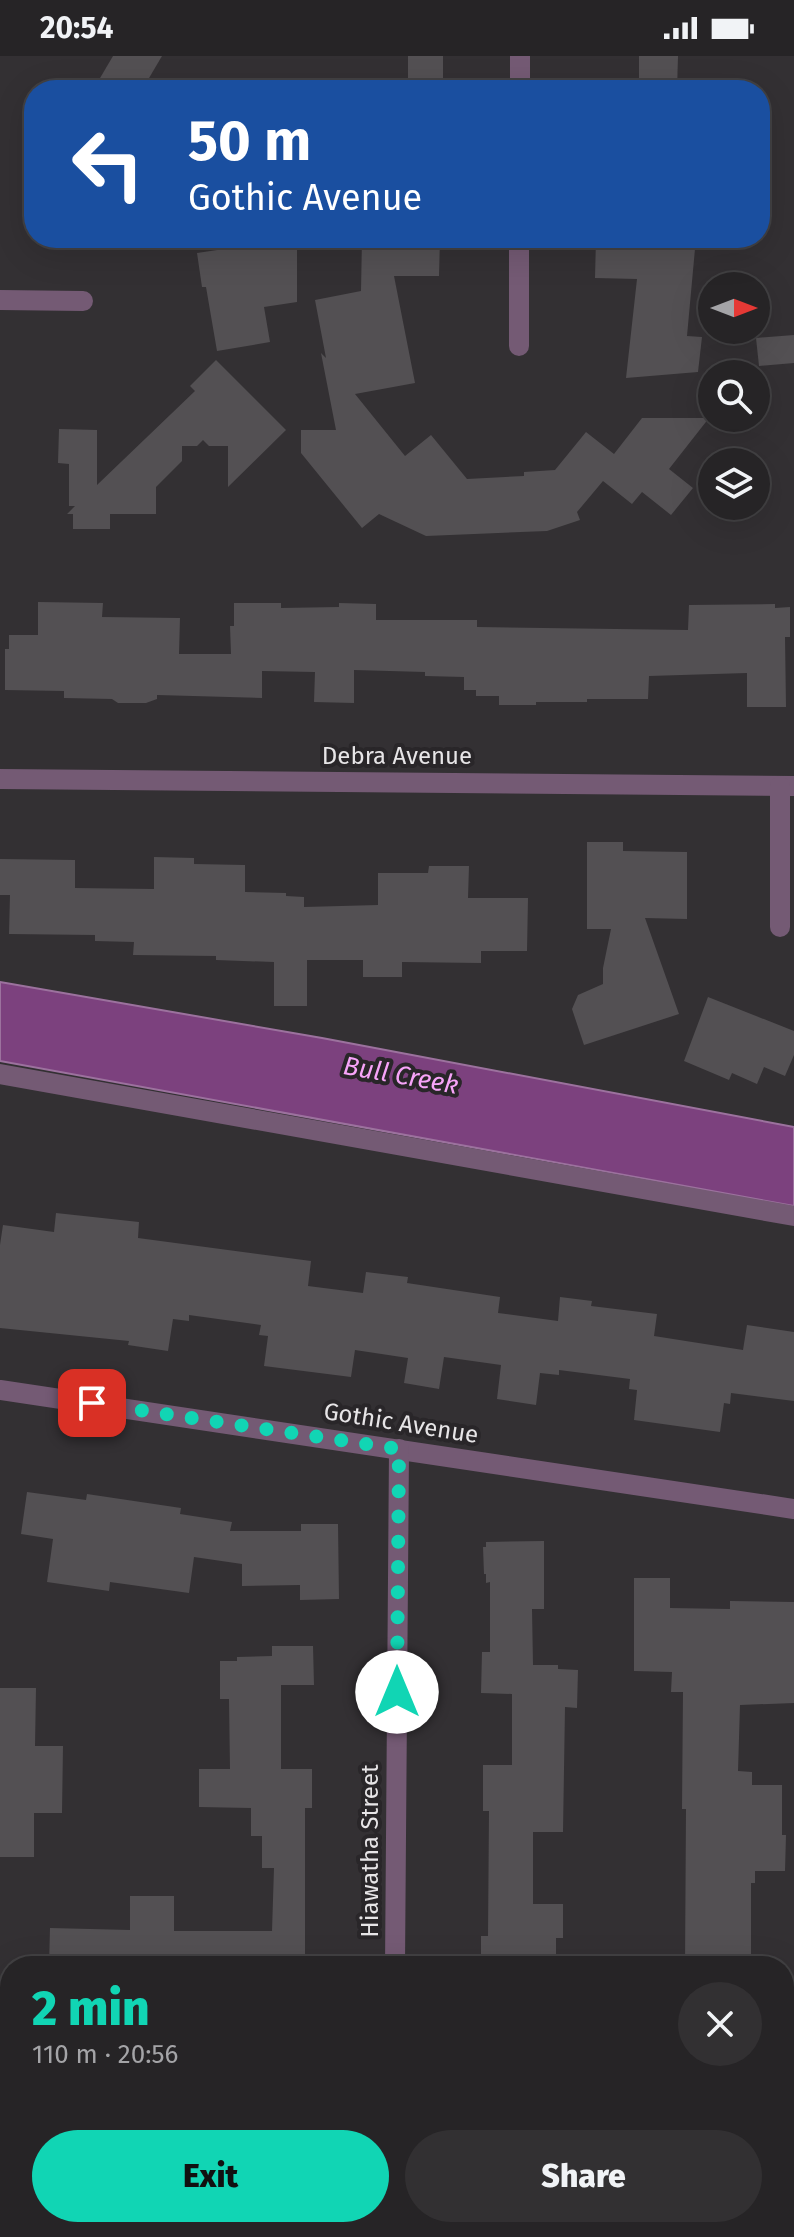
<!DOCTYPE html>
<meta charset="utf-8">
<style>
:root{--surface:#262426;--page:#323032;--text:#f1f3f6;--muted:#a4a4a7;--line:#424143;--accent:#11d5b4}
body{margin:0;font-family:"Fira Sans",sans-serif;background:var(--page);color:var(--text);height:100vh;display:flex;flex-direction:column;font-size:30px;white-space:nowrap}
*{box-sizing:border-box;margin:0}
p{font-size:26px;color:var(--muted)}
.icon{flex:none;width:44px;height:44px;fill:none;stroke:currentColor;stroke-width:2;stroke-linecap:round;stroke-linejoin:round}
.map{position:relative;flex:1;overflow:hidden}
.drawer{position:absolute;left:0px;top:1900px;width:794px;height:282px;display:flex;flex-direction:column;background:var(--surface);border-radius:32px 32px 0 0;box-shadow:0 8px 32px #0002,0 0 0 2px var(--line)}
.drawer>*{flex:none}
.banner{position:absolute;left:24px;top:24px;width:746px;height:168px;border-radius:32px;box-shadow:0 8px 32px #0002,0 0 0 2px var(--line);background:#1a4fa0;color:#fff;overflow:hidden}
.needle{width:52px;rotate:90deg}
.controls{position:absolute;left:698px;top:216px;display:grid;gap:16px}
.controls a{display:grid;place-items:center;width:72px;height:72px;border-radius:50%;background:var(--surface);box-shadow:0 8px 32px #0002,0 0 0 2px var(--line);font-size:40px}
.pin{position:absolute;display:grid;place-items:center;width:68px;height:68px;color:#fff;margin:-34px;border-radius:16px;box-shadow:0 4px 12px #0006}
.me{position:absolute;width:88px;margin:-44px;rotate:0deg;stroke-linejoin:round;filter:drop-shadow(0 0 6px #0008)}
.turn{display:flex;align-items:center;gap:28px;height:168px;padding:0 32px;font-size:36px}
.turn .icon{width:104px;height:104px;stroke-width:2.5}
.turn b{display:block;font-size:56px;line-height:68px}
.round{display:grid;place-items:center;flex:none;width:84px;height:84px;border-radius:42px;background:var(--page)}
.headline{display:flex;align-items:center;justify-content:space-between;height:136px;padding:0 32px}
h1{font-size:48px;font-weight:800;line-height:60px;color:var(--accent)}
.cta{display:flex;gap:16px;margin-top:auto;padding:16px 32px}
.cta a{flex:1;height:92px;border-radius:48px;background:var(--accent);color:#111;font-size:32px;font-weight:800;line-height:92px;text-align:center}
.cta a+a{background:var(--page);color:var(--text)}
.status{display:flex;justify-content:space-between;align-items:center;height:56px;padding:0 40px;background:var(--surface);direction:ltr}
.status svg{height:22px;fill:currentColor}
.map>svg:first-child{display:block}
</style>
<div class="status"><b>20:54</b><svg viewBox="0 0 49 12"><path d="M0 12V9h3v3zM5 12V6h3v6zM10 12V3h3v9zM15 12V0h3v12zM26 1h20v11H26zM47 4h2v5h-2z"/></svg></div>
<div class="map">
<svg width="794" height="2181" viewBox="0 0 794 2181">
<rect width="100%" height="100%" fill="#333033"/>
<polygon fill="#7c417e" stroke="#9c729e" stroke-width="2" points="0,926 322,982 794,1071 794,1150 0,1005"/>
<g fill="#535053">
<polygon points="113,0 162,0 142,34 93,34"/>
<rect x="408" y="0" width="35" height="34"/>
<polygon points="639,0 678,0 677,34 639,34"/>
<polygon points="297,182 297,246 264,251 270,286 217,295 206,231 202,231 197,197"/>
<polygon points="362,182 440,182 439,220 394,220 415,327 355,338 405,400 431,379 467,423 524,420 524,416 555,414 586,376 614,398 642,362 709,362 669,413 693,432 671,459 642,436 632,448 603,425 577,456 580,464 547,475 426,480 379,458 362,472 301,397 301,374 336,374 321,297 326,302 315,244 361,235"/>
<polygon points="596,182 696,182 687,280 702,281 698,316 626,322 637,223 595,222"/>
<polygon points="794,279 794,307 759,310 756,282"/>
<polygon points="216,304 286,374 228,431 228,390 209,390 203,384 197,390 182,390 182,405 156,431 156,458 110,458 110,473 73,473 73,458 67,458 75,450 69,450 69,408 58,407 59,373 97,374 97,429 195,335 190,330"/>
<polygon points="38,546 103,547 102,561 180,562 179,598 231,598 230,570 234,570 234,547 281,547 281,552 339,551 339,547 376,548 376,564 477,564 477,571 688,574 689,549 775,548 775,552 790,551 790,581 785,581 786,651 747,651 747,617 649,620 648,643 587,643 587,646 536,646 536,649 499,649 499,640 476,640 476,634 464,634 464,621 425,620 425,616 354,614 354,647 314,646 315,616 262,615 262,642 157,639 157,643 146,647 118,647 112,643 64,642 64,635 5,634 5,593 9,593 9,579 38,579"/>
<polygon points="587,786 623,786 623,795 687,796 687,863 645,862 679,958 584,989 572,953 578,939 603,928 603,912 611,873 587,873"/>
<polygon points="154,801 194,802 194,808 245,809 245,836 286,837 286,840 304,841 304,851 378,849 378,817 428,817 429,810 469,810 468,842 528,842 527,895 481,895 481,907 402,906 402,921 363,921 363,904 307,904 307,950 274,950 274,906 216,904 216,900 133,899 134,886 95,885 95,879 9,878 10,839 0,839 0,803 75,804 75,832 154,833"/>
<polygon points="708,941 794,975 794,999 785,1020 764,1011 757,1028 732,1017 729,1024 684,1005"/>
<polygon points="56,1157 139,1166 138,1182 311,1205 308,1230 363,1237 366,1216 408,1221 407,1227 500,1241 498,1257 558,1265 560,1241 592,1245 591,1250 657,1258 654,1280 743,1294 747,1269 794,1276 794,1345 731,1337 730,1348 724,1347 720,1376 634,1364 637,1334 629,1333 630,1323 559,1314 559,1319 540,1317 536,1349 497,1343 501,1309 444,1301 439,1333 404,1327 408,1302 355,1294 351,1321 264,1310 268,1280 259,1279 261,1269 189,1259 189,1265 173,1263 168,1295 128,1289 129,1285 0,1272 0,1189 3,1169 54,1176"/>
<polygon points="27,1436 86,1444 87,1438 181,1452 180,1458 232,1466 230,1475 301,1475 301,1468 338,1468 339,1543 300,1544 300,1529 242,1530 242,1508 194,1501 189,1537 110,1526 109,1535 47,1526 53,1483 21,1478"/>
<polygon points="544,1485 544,1553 532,1553 533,1609 558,1609 558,1613 578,1614 577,1652 565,1651 563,1776 533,1776 533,1848 563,1848 563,1882 556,1882 556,1910 481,1910 481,1880 488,1880 489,1755 483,1755 483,1709 512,1709 512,1638 481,1637 482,1596 490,1596 490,1526 486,1527 486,1518 484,1518 483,1491 486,1491 486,1486"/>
<polygon points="634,1522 670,1522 670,1552 730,1553 730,1545 794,1546 794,1647 740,1649 738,1715 752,1716 752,1729 782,1729 782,1779 786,1779 785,1815 755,1815 755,1827 751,1827 751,1910 685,1910 686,1753 682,1753 683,1636 671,1636 672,1616 634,1615"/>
<polygon points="272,1590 313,1590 314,1629 281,1629 281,1713 312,1713 312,1752 305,1752 305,1910 49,1910 50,1872 130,1874 130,1840 174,1840 174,1875 272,1875 274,1812 262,1812 262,1780 251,1780 251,1752 199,1751 199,1713 230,1713 229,1643 220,1643 220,1605 237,1605 237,1601 272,1600"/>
<polygon points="0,1632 36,1632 35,1690 63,1690 62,1757 34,1757 34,1801 0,1801"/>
</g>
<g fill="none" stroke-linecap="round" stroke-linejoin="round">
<g stroke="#745a74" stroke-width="20">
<polyline points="520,34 520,0"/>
<polyline points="0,244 83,245"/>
<polyline points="519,290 519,182"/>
<polyline points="0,723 794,730"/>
<polyline points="780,730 780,871"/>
<polyline points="0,1018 794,1160"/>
<polyline points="0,1334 794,1453"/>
<polyline points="395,1910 399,1393"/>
<polyline points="0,2032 10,2032"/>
<polyline points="393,2181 394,2172"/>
</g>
</g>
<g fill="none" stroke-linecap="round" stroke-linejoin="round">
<polyline stroke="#11d5b4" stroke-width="14" stroke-dasharray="0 25.2" points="92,1347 399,1393 397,1636"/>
</g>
<g text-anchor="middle" stroke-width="8" stroke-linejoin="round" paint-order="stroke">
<g font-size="24" fill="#e7e5e7" stroke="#292629">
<text x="397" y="708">Debra Avenue</text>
<text transform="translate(401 1367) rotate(9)" y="8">Gothic Avenue</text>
<text transform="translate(370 1795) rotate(-90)" y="8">Hiawatha Street</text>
</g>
<g font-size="26" font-style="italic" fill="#f7a4f9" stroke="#292629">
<text transform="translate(401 1019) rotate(10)" y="9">Bull Creek</text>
</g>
</g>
</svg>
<div class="controls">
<a><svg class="needle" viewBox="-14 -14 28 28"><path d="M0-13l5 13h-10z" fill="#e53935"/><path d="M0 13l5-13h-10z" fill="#a4a4a7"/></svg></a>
<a><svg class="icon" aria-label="search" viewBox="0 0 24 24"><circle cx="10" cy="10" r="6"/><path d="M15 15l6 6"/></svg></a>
<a><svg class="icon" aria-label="layers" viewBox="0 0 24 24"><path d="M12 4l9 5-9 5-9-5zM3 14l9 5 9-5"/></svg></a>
</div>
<div class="pin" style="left:92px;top:1347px;background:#d93025"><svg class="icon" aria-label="arrive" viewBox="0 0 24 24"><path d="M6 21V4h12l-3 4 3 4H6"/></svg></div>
<svg class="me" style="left:397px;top:1636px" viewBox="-20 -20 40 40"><circle r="19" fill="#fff"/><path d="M0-13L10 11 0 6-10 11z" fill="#11d5b4"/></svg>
<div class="banner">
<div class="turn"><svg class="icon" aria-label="left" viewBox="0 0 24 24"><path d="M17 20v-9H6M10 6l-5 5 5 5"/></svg><div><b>50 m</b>Gothic Avenue</div></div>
</div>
<section class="drawer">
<div class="headline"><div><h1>2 min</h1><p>110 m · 20:56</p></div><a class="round"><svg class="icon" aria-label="close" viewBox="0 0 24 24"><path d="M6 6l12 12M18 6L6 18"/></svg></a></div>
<div class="cta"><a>Exit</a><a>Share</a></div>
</section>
</div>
